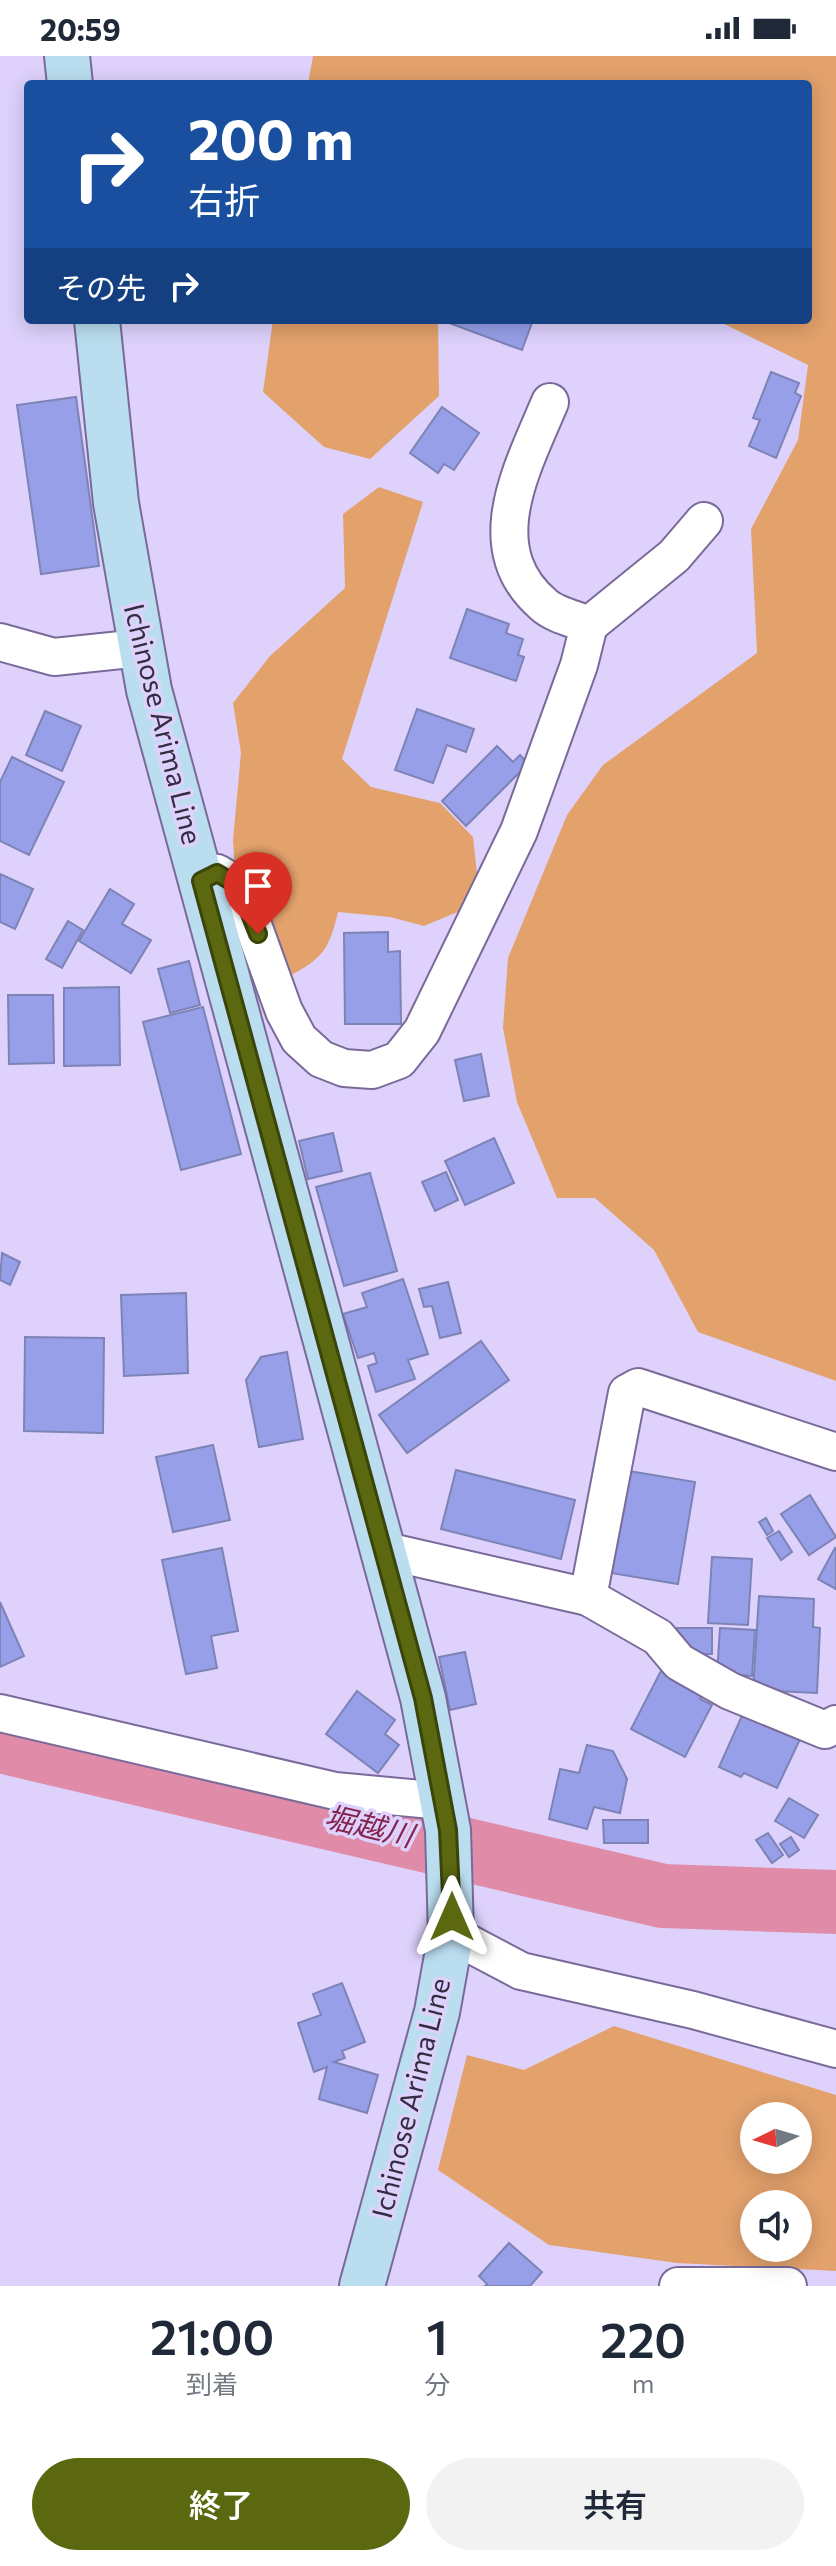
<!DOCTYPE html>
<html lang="ja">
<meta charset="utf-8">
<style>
:root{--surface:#fff;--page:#f2f2f3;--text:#1f2937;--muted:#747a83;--accent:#5b6810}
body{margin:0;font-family:Commissioner,"Noto Sans JP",sans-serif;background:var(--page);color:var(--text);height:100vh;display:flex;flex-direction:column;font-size:30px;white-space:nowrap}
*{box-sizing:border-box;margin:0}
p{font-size:26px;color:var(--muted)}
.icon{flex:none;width:44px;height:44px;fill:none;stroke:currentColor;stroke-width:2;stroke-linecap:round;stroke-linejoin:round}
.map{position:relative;height:2230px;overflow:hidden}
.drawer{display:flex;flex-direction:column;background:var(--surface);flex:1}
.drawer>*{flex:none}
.top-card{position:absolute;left:24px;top:24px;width:788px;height:244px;border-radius:8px;box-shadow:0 4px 20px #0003;background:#1a4fa0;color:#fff;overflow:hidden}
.needle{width:52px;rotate:265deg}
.tools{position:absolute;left:740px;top:2046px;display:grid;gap:16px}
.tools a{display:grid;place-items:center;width:72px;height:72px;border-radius:50%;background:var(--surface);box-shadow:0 4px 20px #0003;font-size:40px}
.pin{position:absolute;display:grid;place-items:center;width:68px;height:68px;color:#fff;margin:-82px -34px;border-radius:50% 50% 50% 0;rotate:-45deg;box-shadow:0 0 8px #0007}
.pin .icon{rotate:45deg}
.me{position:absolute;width:88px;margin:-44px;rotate:0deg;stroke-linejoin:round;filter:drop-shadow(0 0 6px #0008)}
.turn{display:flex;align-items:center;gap:28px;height:168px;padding:0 32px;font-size:36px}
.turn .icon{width:104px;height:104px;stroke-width:2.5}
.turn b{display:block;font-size:56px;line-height:68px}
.then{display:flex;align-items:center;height:76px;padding:0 32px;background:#0003;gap:16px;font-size:30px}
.eta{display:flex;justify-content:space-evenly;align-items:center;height:136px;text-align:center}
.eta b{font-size:48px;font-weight:600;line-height:56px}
.action{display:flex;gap:16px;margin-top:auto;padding:16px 32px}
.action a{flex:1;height:92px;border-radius:48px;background:var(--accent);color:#fff;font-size:32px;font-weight:600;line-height:92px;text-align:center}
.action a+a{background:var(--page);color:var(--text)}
.status{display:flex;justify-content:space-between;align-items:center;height:56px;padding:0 40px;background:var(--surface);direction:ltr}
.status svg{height:22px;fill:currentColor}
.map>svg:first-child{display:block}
</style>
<div class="status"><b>20:59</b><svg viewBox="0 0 49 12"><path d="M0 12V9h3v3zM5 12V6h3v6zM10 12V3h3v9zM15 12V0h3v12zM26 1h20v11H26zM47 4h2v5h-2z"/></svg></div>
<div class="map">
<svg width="836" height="2230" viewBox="0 0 836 2230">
<rect width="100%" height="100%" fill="#ded2fd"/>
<g fill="#e3a16c" fill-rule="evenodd">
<polygon points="313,0 836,0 836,1325 698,1276 654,1194 595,1142 557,1142 517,1046 503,972 508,902 567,759 603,709 757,597 751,473 798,384 808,309 716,264 808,264 808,28 308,28"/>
<polygon points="273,264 438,264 439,340 370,403 324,391 263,336"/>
<path d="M379 431 423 446 342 703 371 731 440 747 473 781 478 827 460 855 424 870 390 861 338 856C329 894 323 902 288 921L238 866 233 784 241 697 233 647 270 600 345 532 343 458Z"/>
<path d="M614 1970 836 2039V2215L677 2207 549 2189 438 2114 467 1999 524 2014ZM754 2060H798V2104H754ZM754 2148H798V2192H754Z"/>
</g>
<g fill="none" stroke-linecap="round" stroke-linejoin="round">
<polyline stroke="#e08ca9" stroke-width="64" points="0,1685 663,1840 836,1846"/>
</g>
<g fill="#979fe9" stroke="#7d83b5" stroke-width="2">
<polygon points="450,264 533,264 522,294 449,267"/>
<polygon points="771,316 799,327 795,337 801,340 776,402 749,390 760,364 753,362"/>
<polygon points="76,341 99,510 41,518 17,349"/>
<polygon points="442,351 479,377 454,414 444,408 438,417 410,397"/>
<polygon points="467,553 509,568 506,577 523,583 518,599 524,601 516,625 450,602"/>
<polygon points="417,653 474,673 466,696 447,689 433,727 395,714"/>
<polygon points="45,655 81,670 62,715 26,699"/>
<polygon points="497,690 513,706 520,699 528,708 466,770 442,745"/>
<polygon points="12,701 64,726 29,799 0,785 0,726"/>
<polygon points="0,818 33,833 15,873 0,866"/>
<polygon points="110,833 134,848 122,868 151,884 131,917 79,885"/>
<polygon points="68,865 83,874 62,912 46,903"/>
<polygon points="388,876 388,896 400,895 401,968 345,968 344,877"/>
<polygon points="189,905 200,949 170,957 158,913"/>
<polygon points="119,931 120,1009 64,1010 64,932"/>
<polygon points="8,939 53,939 54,1007 9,1008"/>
<polygon points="203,951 241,1098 181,1114 143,966"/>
<polygon points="481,998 489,1040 464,1045 455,1004"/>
<polygon points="333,1077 342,1115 308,1123 299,1085"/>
<polygon points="494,1082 514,1127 465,1149 445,1105"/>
<polygon points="446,1116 458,1144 435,1155 422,1126"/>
<polygon points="370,1117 397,1215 344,1230 316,1131"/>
<polygon points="2,1197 20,1206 10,1229 0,1224"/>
<polygon points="403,1223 428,1298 408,1304 415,1323 376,1336 368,1310 377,1307 374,1297 358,1302 343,1258 367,1251 362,1237"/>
<polygon points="448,1226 461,1277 440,1282 432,1250 424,1251 419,1233"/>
<polygon points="186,1237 188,1317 124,1320 121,1239"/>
<polygon points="25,1281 104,1282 103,1377 24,1375"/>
<polygon points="481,1285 509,1324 407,1397 379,1359"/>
<polygon points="287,1296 303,1383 259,1391 246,1324 261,1301"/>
<polygon points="213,1389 230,1464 173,1476 156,1401"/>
<polygon points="456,1414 575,1444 561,1503 441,1473"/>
<polygon points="629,1415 695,1426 678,1528 611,1517"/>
<polygon points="810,1439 836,1481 809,1499 781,1458"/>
<polygon points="766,1462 773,1475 767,1479 759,1466"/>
<polygon points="779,1475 792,1496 781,1504 767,1482"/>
<polygon points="222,1492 238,1575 211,1580 217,1612 186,1618 162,1504"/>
<polygon points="835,1492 836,1493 836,1533 818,1523"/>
<polygon points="712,1501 752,1503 748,1569 708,1567"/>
<polygon points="759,1540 814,1543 813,1571 820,1572 817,1637 753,1634"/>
<polygon points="0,1546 24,1600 0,1611"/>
<rect x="677" y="1572" width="35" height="26"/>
<polygon points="720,1572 755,1574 752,1620 717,1618"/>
<polygon points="465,1596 476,1648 450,1654 439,1601"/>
<polygon points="665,1607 708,1629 700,1643 712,1649 685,1701 631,1673"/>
<polygon points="357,1635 395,1664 385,1678 399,1689 378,1717 326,1678"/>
<polygon points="745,1653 802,1679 777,1732 744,1717 741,1721 719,1711"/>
<polygon points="587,1689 613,1695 627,1723 620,1757 594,1751 587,1773 549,1763 560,1713 579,1717"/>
<polygon points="789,1742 818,1759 804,1782 775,1765"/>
<polygon points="603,1764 648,1764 648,1787 604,1787"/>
<polygon points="768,1777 783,1799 772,1807 756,1784"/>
<polygon points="791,1781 799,1794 789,1801 780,1788"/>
<polygon points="342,1927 365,1986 342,1995 345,2002 334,2006 378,2019 367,2057 319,2043 327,2011 314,2016 298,1967 321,1959 313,1938"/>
<polygon points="509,2187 542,2216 530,2230 485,2230 487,2228 479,2220"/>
</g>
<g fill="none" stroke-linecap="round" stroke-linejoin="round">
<g stroke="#796a9a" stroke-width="40">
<g id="street">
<polyline points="589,569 674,500 704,465"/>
<polyline points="0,586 54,601 140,592"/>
<path d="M201 825 217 817 239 830 284 955 299 983 321 1003 344 1012 372 1014 399 1004 422 975 519 775 579 609 589 569C575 563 555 559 544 549 477 492 523 411 550 346"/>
<polyline points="382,1494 588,1541 627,1337 638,1331 836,1396"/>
<polyline points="588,1541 658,1581 679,1606 730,1635 825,1674 836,1668"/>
<polyline points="0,1657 335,1735 443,1745"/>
<polyline points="451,1878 521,1915 693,1954 836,1993"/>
<polyline points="678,2230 788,2230"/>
</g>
</g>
<g stroke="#796a9a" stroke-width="48">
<g id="secondary">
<polyline points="67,0 70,28"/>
<polyline points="97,264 116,447 149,634 423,1642 448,1774 451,1878 437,1956 362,2230"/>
</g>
</g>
<use href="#street" stroke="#fff" stroke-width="36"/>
<use href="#secondary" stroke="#badef0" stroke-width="44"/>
</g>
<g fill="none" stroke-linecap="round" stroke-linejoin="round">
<g stroke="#3b440a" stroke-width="20">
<polyline id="route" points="258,878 239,830 217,817 201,825 423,1642 448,1774 452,1861"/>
</g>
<use href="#route" stroke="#5b6810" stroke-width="14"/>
</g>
<g text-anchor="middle" stroke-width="7" stroke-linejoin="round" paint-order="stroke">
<g font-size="28" fill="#342d42" stroke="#ded2fd">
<text transform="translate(163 668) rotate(76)" y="10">Ichinose Arima Line</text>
<text transform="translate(411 2042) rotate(-76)" y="10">Ichinose Arima Line</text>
</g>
<g font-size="30" font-style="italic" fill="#86254f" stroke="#ded2fd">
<text transform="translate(369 1771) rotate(13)" y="10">堀越川</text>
</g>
</g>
</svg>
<div class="tools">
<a><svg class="needle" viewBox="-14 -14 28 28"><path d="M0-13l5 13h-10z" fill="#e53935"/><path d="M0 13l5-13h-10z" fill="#747a83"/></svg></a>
<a><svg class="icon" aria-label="sound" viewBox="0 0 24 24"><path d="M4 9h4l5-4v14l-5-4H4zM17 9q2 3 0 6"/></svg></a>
</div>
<div class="pin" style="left:258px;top:878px;background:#d93025"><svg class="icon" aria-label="arrive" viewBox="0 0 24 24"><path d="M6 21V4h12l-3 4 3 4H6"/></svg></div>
<svg class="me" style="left:452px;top:1861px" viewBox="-20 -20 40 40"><path d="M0-17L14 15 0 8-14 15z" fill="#5b6810" stroke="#fff" stroke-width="4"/></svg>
<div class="top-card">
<div class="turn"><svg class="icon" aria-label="right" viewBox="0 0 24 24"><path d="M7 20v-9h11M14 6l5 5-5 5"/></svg><div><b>200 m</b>右折</div></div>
<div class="then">その先<svg class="icon" aria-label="right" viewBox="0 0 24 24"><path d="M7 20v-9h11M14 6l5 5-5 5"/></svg></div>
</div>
</div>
<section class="drawer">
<div class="eta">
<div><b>21:00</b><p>到着</p></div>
<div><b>1</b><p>分</p></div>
<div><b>220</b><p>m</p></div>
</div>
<div class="action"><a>終了</a><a>共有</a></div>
</section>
